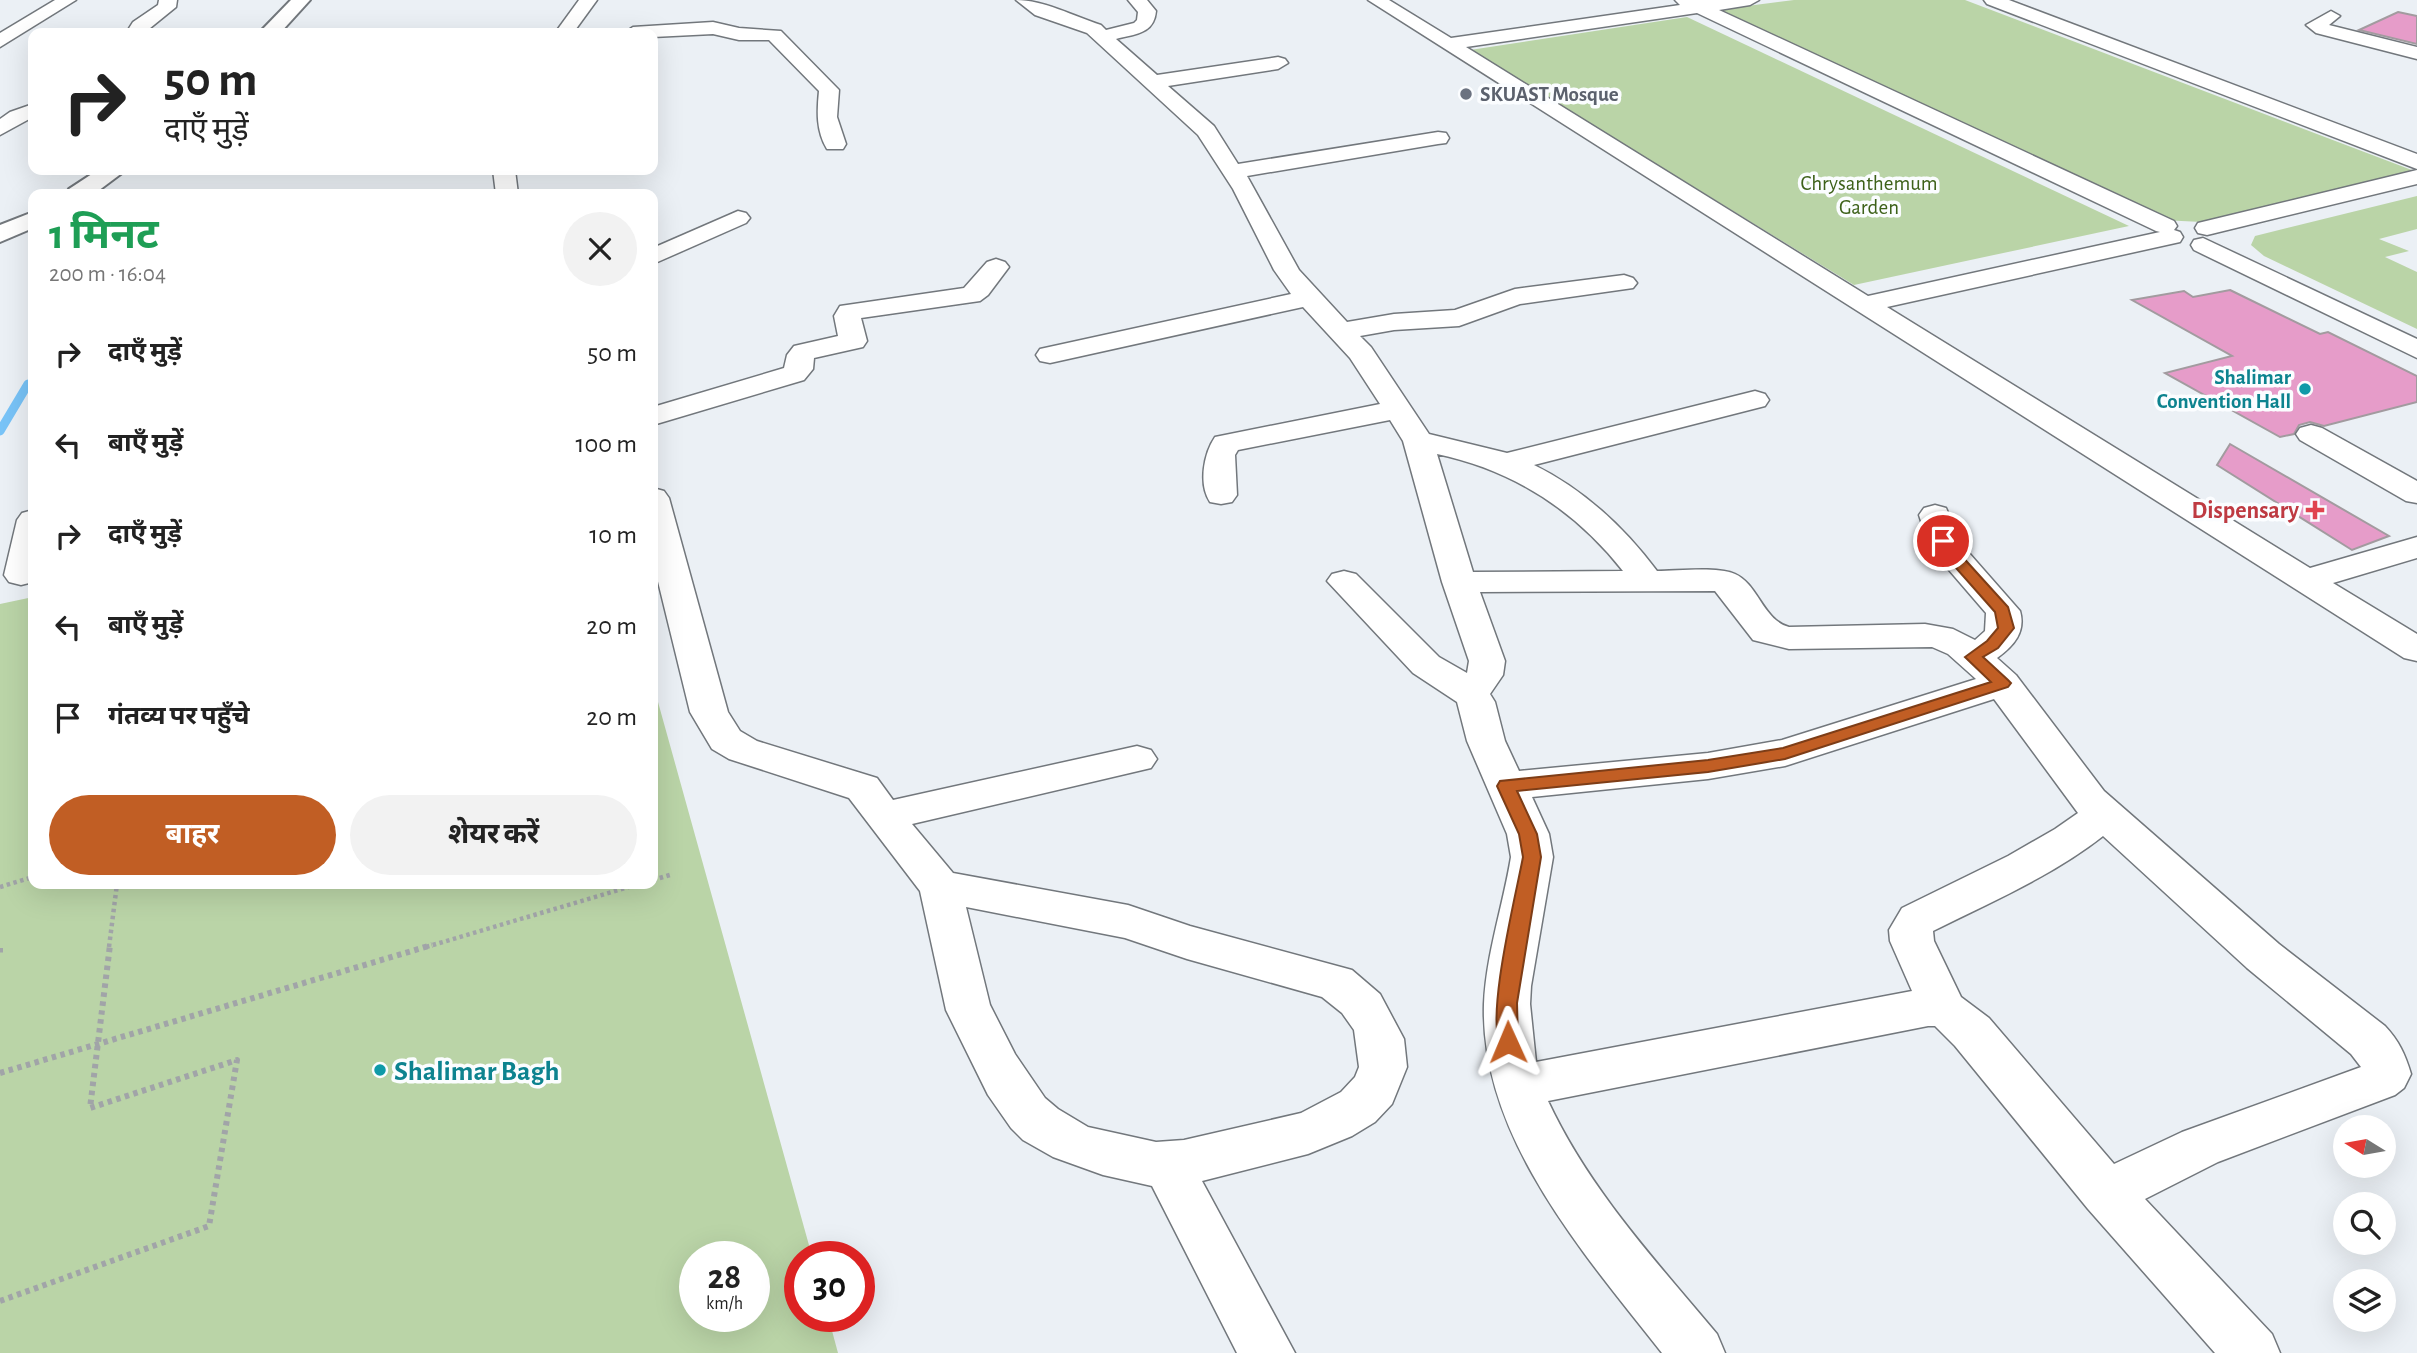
<!DOCTYPE html>
<html lang="hi">
<meta charset="utf-8">
<style>
:root{--surface:#fff;--page:#f2f2f2;--text:#222;--muted:#767676;--accent:#c15e24}
body{margin:0;font-family:"Alegreya Sans","Noto Sans Devanagari",sans-serif;background:var(--page);color:var(--text);height:100vh;display:flex;flex-direction:column;font-size:26px;white-space:nowrap}
*{box-sizing:border-box;margin:0}
p{font-size:23px;color:var(--muted)}
.icon{flex:none;width:38px;height:38px;fill:none;stroke:currentColor;stroke-width:2;stroke-linecap:round;stroke-linejoin:round}
.map{position:relative;flex:1;overflow:hidden}
.sheet{position:absolute;left:28px;top:189px;width:630px;height:700px;display:flex;flex-direction:column;background:var(--surface);border-radius:14px;box-shadow:0 7px 28px #0002}
.sheet>*{flex:none}
.guide{position:absolute;left:28px;top:28px;width:630px;height:147px;border-radius:14px;box-shadow:0 7px 28px #0002;background:#fff;color:var(--text);overflow:hidden}
.needle{width:46px;rotate:281deg}
.fabs{position:absolute;left:2333px;top:1115px;display:grid;gap:14px}
.fabs a{display:grid;place-items:center;width:63px;height:63px;border-radius:50%;background:var(--surface);box-shadow:0 7px 28px #0002;font-size:35px}
.speed{position:absolute;left:679px;top:1241px;display:flex;gap:14px;font-size:35px;font-weight:700;text-align:center}
.speed>*{display:grid;place-content:center;width:91px;height:91px;border-radius:50%;background:var(--surface);box-shadow:0 7px 28px #0002;line-height:1}
.speed small{font-size:18px;font-weight:400}
.speed .limit{border:10px solid #d22;background:#fff;color:#111}
.pin{position:absolute;display:grid;place-items:center;width:60px;height:60px;color:#fff;margin:-30px;border:4px solid #fff;border-radius:50%;box-shadow:0 2px 7px #0007}
.me{position:absolute;width:77px;margin:-38px;rotate:359deg;stroke-linejoin:round;filter:drop-shadow(0 0 5px #0008)}
.turn{display:flex;align-items:center;gap:24px;height:147px;padding:0 21px;font-size:32px}
.turn .icon{width:91px;height:91px;stroke-width:2.5}
.turn b{display:block;font-size:49px;line-height:60px}
.round{display:grid;place-items:center;flex:none;width:74px;height:74px;border-radius:37px;background:var(--page)}
.headline{display:flex;align-items:center;justify-content:space-between;height:119px;padding:0 21px}
h1{font-size:42px;font-weight:700;line-height:52px;color:#1e9e55}
.action{display:flex;gap:14px;margin-top:auto;padding:14px 21px}
.action a{flex:1;height:80px;border-radius:42px;background:var(--accent);color:#fff;font-size:28px;font-weight:700;line-height:80px;text-align:center}
.action a+a{background:var(--page);color:var(--text)}
ul{padding:0;list-style:none}
li{display:flex;align-items:center;gap:21px;height:91px;padding:0 21px}
li div{flex:1}
li b{display:block;font-size:26px}
li em{font-style:normal}
.map>svg:first-child{display:block}
</style>
<div class="map">
<svg width="2417" height="1353" viewBox="0 0 2417 1353">
<rect width="100%" height="100%" fill="#ebf0f5"/>
<g fill="#bad4a7" fill-rule="evenodd">
<polygon points="1794,0 1965,0 2417,172 2202,222 2161,220 1716,10"/>
<polygon points="1687,17 2129,226 1854,285 1470,50"/>
<polygon points="2417,196 2417,229 2379,239 2409,251 2385,257 2417,272 2417,329 2264,256 2251,245 2255,236"/>
<path d="M33 597V884H653V684L812 1256H800V1316H828L838 1353H0V604ZM754 1256V1316H695V1256Z"/>
</g>
<g fill="none" stroke-linecap="round" stroke-linejoin="round">
<polyline stroke="#78c3f7" stroke-width="9" points="0,431 28,384"/>
</g>
<g fill="#e69cc9" stroke="#a29b9f" stroke-width="2">
<polygon points="2398,12 2417,16 2417,44 2359,30"/>
<polygon points="2230,290 2320,334 2328,332 2417,376 2417,402 2324,426 2310,422 2299,425 2294,434 2280,437 2165,373 2232,356 2132,300 2184,291 2193,297"/>
<polygon points="2230,444 2389,536 2352,550 2217,465"/>
</g>
<g fill="none" stroke-linecap="round" stroke-linejoin="round">
<g stroke="#72777c" stroke-width="3">
<g id="minor">
<polygon points="55,0 76,0 0,47 0,33"/>
<polygon points="159,0 177,0 176,7 144,33 126,33 133,22 158,5"/>
<polygon points="579,0 597,0 573,33 555,33"/>
<path d="M1016 0C1044 0 1073 16 1101 25L1106 30 1134 23 1137 20 1138 12 1128 0H1147L1156 11C1154 34 1135 34 1116 39L1157 75 1278 57 1285 59 1288 63 1278 69 1168 86 1214 126 1238 164 1438 132 1446 133 1449 138 1446 143 1438 144 1247 176 1299 270 1347 322 1394 314 1455 310 1515 289 1624 275 1633 278 1637 283 1633 288 1520 304 1459 326 1394 330 1360 336 1371 347 1429 434 1507 453 1755 391 1765 394 1769 400 1765 406 1534 465C1583 489 1624 527 1657 571 1677 571 1717 566 1735 574 1758 584 1763 620 1789 627L1925 624 1953 629 1975 640 1985 631 1986 613 1930 548 1919 515 1924 508 1935 505 1946 508 1962 545 2020 611C2026 632 2014 646 1997 658L2016 675 2104 791 2279 944 2385 1026C2399 1041 2405 1054 2411 1074L2404 1088 2395 1095 2218 1162 2145 1199 2272 1334 2280 1353H2215L2088 1209 1955 1046 1935 1026H1928L1548 1101C1589 1189 1655 1260 1717 1334L1725 1353H1662C1585 1255 1480 1137 1484 1004 1486 955 1503 906 1511 857L1507 834 1467 741 1457 702 1413 673 1327 581 1332 574 1344 571 1356 574 1439 657 1467 673 1469 661 1442 582 1403 441 1390 420 1238 450 1235 455 1237 495 1232 502 1221 504 1210 502C1198 484 1204 453 1215 437L1380 404 1350 358 1303 307 1050 363 1040 361 1036 355 1040 349 1291 294 1274 270 1233 189 1198 135 1087 33 1035 15ZM1437 454C1513 470 1575 510 1623 571L1473 572ZM1715 591 1753 640 1789 649 1932 647 1948 654 1976 679 1782 740 1708 753 1519 771 1505 741 1495 702 1490 694 1503 675 1505 661 1480 592ZM1994 699 2078 813 2055 829 2008 856 1902 908 1889 930 1890 941 1912 991 1536 1062 1530 1004 1531 986 1553 857 1549 834 1532 797 1708 779 1785 766ZM2103 836 2247 968 2351 1054 2361 1067 2182 1132 2114 1164 1989 1018 1961 997 1934 941 1933 931C1991 902 2052 876 2103 836Z"/>
<path d="M1368 0H1389L1451 38 1680 5 1675 0H1759L1750 5 1719 10 2174 221 2177 226 2174 230 2180 232 2183 237 2180 242 1887 307 2310 568 2417 537V558L2333 583 2417 634V661L2404 658ZM1697 13 2156 231 2160 232 1868 296 1466 47Z"/>
<polygon points="1984,0 2009,0 2417,154 2417,169 1987,4"/>
<polygon points="2331,11 2340,16 2329,25 2417,47 2417,59 2316,33 2306,25"/>
<path d="M713 22 739 28 781 31 839 90 837 117 846 144 843 149H827C816 131 817 111 819 91L769 40H739L713 34 653 37V33H624L633 27Z"/>
<polygon points="33,104 33,117 0,135 0,119 10,112"/>
<polygon points="493,170 515,170 518,194 496,194"/>
<polygon points="2417,170 2417,184 2207,235 2198,233 2195,228 2198,223"/>
<polygon points="738,211 746,213 750,218 746,223 653,264 653,248"/>
<polygon points="2203,238 2417,339 2417,358 2194,250 2191,245 2194,240"/>
<polygon points="996,259 1005,262 1009,267 988,295 980,301 861,318 867,341 863,347 814,358 813,369 804,380 653,425 653,407 784,368 787,355 794,346 838,336 834,316 840,306 964,288 987,262"/>
<polygon points="2311,425 2322,428 2417,481 2417,503 2406,501 2300,440 2296,434 2300,428"/>
<path d="M653 488 664 491 669 498 728 712 740 731 757 741 877 778 893 800 1137 746 1151 750 1157 759 1151 768 912 824 953 873 1128 905 1190 926 1352 970 1380 994 1404 1039 1407 1067 1392 1104 1375 1122 1352 1136 1308 1154 1202 1181 1295 1353H1237L1152 1186 1103 1175 1053 1157 1023 1140 1011 1128 988 1095 946 1010 920 891 849 798 729 759 712 749 690 712 653 561ZM966 907 1125 938 1187 959 1322 997 1342 1013 1354 1030 1359 1067 1355 1077 1341 1092 1301 1113 1184 1140 1156 1142 1088 1127 1058 1109 1045 1098 1015 1054 990 1005Z"/>
<polygon points="33,510 33,582 21,585 9,582 4,575 17,520 22,513"/>
</g>
</g>
<g stroke="#72777c" stroke-width="4">
<g id="major">
<polygon points="291,0 310,0 280,33 259,33"/>
<polygon points="98,170 126,170 94,194 66,194 69,189"/>
<polygon points="33,212 33,228 0,242 0,225"/>
</g>
</g>
<g stroke="#a1a4a8" stroke-width="4.5" stroke-dasharray="3.5 3.5" stroke-linecap="butt">
<polyline points="653,880 673,874"/>
<polyline points="0,887 33,877"/>
<polyline points="109,947 117,884"/>
<polyline points="426,947 639,884"/>
</g>
<g stroke="#a1a4a8" stroke-width="6" stroke-dasharray="4.5 4.5" stroke-linecap="butt">
<polyline points="0,948 0,954"/>
<polyline points="0,1073 432,945"/>
<polyline points="0,1301 209,1226 237,1060 90,1108 110,945"/>
</g>
<use href="#minor" fill="#fff" fill-rule="evenodd"/>
<use href="#major" fill="#fff" fill-rule="evenodd"/>
</g>
<path fill="#c15e24" stroke="#7d3d17" stroke-width="2" d="M1943 536 1948 538 1959 553 2008 607 2014 628 1998 648 1983 657 2008 680 2011 683 2008 687 1785 759 1708 772 1517 791 1537 834 1541 857 1517 1003 1518 1042 1515 1048 1508 1050 1501 1048C1485 1018 1516 895 1523 857L1519 834 1497 786 1500 781 1708 760 1783 748 1991 682 1965 657 1987 641 1998 628 1995 612 1948 559 1936 541Z"/>
<circle fill="#6b7280" stroke="#fbfdff" stroke-width="2.5" cx="1466" cy="94" r="7"/>
<g fill="#0f9aa8" stroke="#fbfdff" stroke-width="2.5">
<circle cx="2305" cy="389" r="7"/>
<circle cx="380" cy="1070" r="7"/>
</g>
<path fill="#e0444e" stroke="#fbfdff" stroke-width="2.5" d="M2311.5 499.5h7v7h7v7h-7v7h-7v-7h-7v-7h7z"/>
<g text-anchor="middle" stroke-width="7" stroke-linejoin="round" paint-order="stroke">
<g font-size="21" font-weight="bold" fill="#5b616d" stroke="#fbfdff" text-anchor="start">
<text x="1480" y="101">SKUAST Mosque</text>
</g>
<g font-size="21" fill="#3d6119" stroke="#fbfdff">
<text x="1869" y="190">Chrysanthemum<tspan x="1869" dy="24">Garden</tspan></text>
</g>
<g font-size="21" font-weight="bold" fill="#0d838f" stroke="#fbfdff" text-anchor="end">
<text x="2291" y="384">Shalimar<tspan x="2291" dy="24">Convention Hall</tspan></text>
</g>
<g font-size="24" font-weight="bold" fill="#be3a42" stroke="#fbfdff" text-anchor="end">
<text x="2299" y="518">Dispensary</text>
</g>
<g font-size="28" font-weight="bold" fill="#0d838f" stroke="#fbfdff" text-anchor="start">
<text x="394" y="1080">Shalimar Bagh</text>
</g>
</g>
</svg>
<div class="fabs">
<a><svg class="needle" viewBox="-14 -14 28 28"><path d="M0-13l5 13h-10z" fill="#e53935"/><path d="M0 13l5-13h-10z" fill="#767676"/></svg></a>
<a><svg class="icon" aria-label="search" viewBox="0 0 24 24"><circle cx="10" cy="10" r="6"/><path d="M15 15l6 6"/></svg></a>
<a><svg class="icon" aria-label="layers" viewBox="0 0 24 24"><path d="M12 4l9 5-9 5-9-5zM3 14l9 5 9-5"/></svg></a>
</div>
<div class="speed"><div>28<small>km/h</small></div><div class="limit">30</div></div>
<div class="pin" style="left:1943px;top:541px;background:#d93025"><svg class="icon" aria-label="arrive" viewBox="0 0 24 24"><path d="M6 21V4h12l-3 4 3 4H6"/></svg></div>
<svg class="me" style="left:1508px;top:1042px" viewBox="-20 -20 40 40"><path d="M0-17L14 15 0 8-14 15z" fill="#c15e24" stroke="#fff" stroke-width="4"/></svg>
<div class="guide">
<div class="turn"><svg class="icon" aria-label="right" viewBox="0 0 24 24"><path d="M7 20v-9h11M14 6l5 5-5 5"/></svg><div><b>50 m</b>दाएँ मुड़ें</div></div>
</div>
<section class="sheet">
<div class="headline"><div><h1>1 मिनट</h1><p>200 m · 16:04</p></div><a class="round"><svg class="icon" aria-label="close" viewBox="0 0 24 24"><path d="M6 6l12 12M18 6L6 18"/></svg></a></div>
<ul>
<li><svg class="icon" aria-label="right" viewBox="0 0 24 24"><path d="M7 20v-9h11M14 6l5 5-5 5"/></svg><div><b>दाएँ मुड़ें</b></div><em>50 m</em></li>
<li><svg class="icon" aria-label="left" viewBox="0 0 24 24"><path d="M17 20v-9H6M10 6l-5 5 5 5"/></svg><div><b>बाएँ मुड़ें</b></div><em>100 m</em></li>
<li><svg class="icon" aria-label="right" viewBox="0 0 24 24"><path d="M7 20v-9h11M14 6l5 5-5 5"/></svg><div><b>दाएँ मुड़ें</b></div><em>10 m</em></li>
<li><svg class="icon" aria-label="left" viewBox="0 0 24 24"><path d="M17 20v-9H6M10 6l-5 5 5 5"/></svg><div><b>बाएँ मुड़ें</b></div><em>20 m</em></li>
<li><svg class="icon" aria-label="arrive" viewBox="0 0 24 24"><path d="M6 21V4h12l-3 4 3 4H6"/></svg><div><b>गंतव्य पर पहुँचे</b></div><em>20 m</em></li>
</ul>
<div class="action"><a>बाहर</a><a>शेयर करें</a></div>
</section>
</div>
